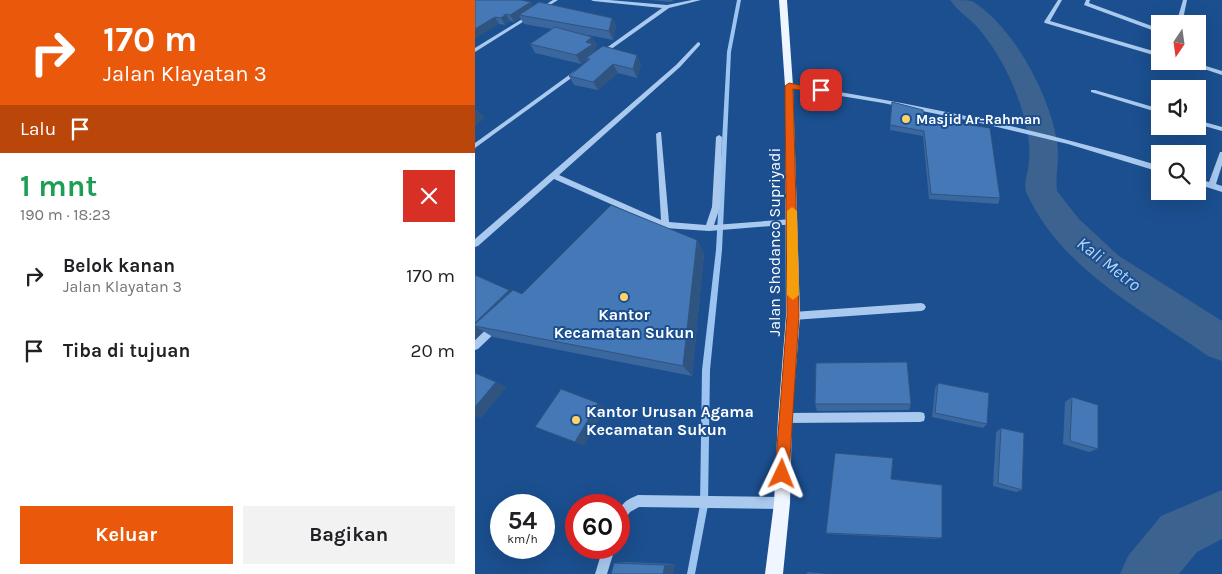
<!DOCTYPE html>
<html lang="id">
<meta charset="utf-8">
<style>
:root{--surface:#fff;--page:#f2f2f2;--text:#202124;--muted:#757577;--accent:#ea580c}
body{margin:0;font-family:Karla,sans-serif;background:var(--page);color:var(--text);height:100vh;display:flex;flex-direction:column;font-size:19px;white-space:nowrap}
*{box-sizing:border-box;margin:0}
p{font-size:16px;color:var(--muted)}
.icon{flex:none;width:28px;height:28px;fill:none;stroke:currentColor;stroke-width:2;stroke-linecap:round;stroke-linejoin:round}
.map{position:relative;flex:1;overflow:hidden}
.sheet{display:flex;flex-direction:column;background:var(--surface);width:475px}
.sheet>*{flex:none}
.guide{background:#ea580c;color:#fff;overflow:hidden}
.needle{width:32px;rotate:193deg}
.tools{position:absolute;left:676px;top:15px;display:grid;gap:10px}
.tools a{display:grid;place-items:center;width:55px;height:55px;border-radius:0px;background:var(--surface);box-shadow:0 5px 20px #0002;font-size:25px}
.speed{position:absolute;left:15px;top:494px;display:flex;gap:10px;font-size:25px;font-weight:700;text-align:center}
.speed>*{display:grid;place-content:center;width:65px;height:65px;border-radius:50%;background:var(--surface);box-shadow:0 5px 20px #0002;line-height:1}
.speed small{font-size:12px;font-weight:400}
.speed .limit{border:8px solid #d22;background:#fff;color:#111}
.pin{position:absolute;display:grid;place-items:center;width:42px;height:42px;color:#fff;margin:-21px;border-radius:10px;box-shadow:0 2px 8px #0006}
.me{position:absolute;width:55px;margin:-28px;rotate:2deg;stroke-linejoin:round;filter:drop-shadow(0 0 4px #0008)}
.turn{display:flex;align-items:center;gap:18px;height:105px;padding:0 20px;font-size:22px}
.turn .icon{width:65px;height:65px;stroke-width:2.5}
.turn b{display:block;font-size:35px;line-height:42px}
.then{display:flex;align-items:center;height:48px;padding:0 20px;background:#0003;gap:10px;font-size:19px}
.round{display:grid;place-items:center;flex:none;width:52px;height:52px;border-radius:0px;background:var(--page)}
.overview{display:flex;align-items:center;justify-content:space-between;height:85px;padding:0 20px}
h1{font-size:30px;font-weight:700;line-height:38px;color:#1e9e55}
.button{display:flex;gap:10px;margin-top:auto;padding:10px 20px}
.button a{flex:1;height:58px;border-radius:0px;background:var(--accent);color:#fff;font-size:20px;font-weight:700;line-height:58px;text-align:center}
.button a+a{background:var(--page);color:var(--text)}
ul{padding:0;list-style:none}
li{display:flex;align-items:center;gap:15px;height:75px;padding:0 20px}
li div{flex:1}
li b{display:block;font-size:19px}
li em{font-style:normal}
main{display:flex;flex:1;min-height:0}
.map>svg:first-child{display:block}
</style>
<main>
<section class="sheet">
<div class="guide">
<div class="turn"><svg class="icon" aria-label="right" viewBox="0 0 24 24"><path d="M7 20v-9h11M14 6l5 5-5 5"/></svg><div><b>170 m</b>Jalan Klayatan 3</div></div>
<div class="then">Lalu<svg class="icon" aria-label="arrive" viewBox="0 0 24 24"><path d="M6 21V4h12l-3 4 3 4H6"/></svg></div>
</div>
<div class="overview"><div><h1>1 mnt</h1><p>190 m · 18:23</p></div><a class="round" style="background:#d93025;color:#fff"><svg class="icon" aria-label="close" viewBox="0 0 24 24"><path d="M6 6l12 12M18 6L6 18"/></svg></a></div>
<ul>
<li><svg class="icon" aria-label="right" viewBox="0 0 24 24"><path d="M7 20v-9h11M14 6l5 5-5 5"/></svg><div><b>Belok kanan</b><p>Jalan Klayatan 3</p></div><em>170 m</em></li>
<li><svg class="icon" aria-label="arrive" viewBox="0 0 24 24"><path d="M6 21V4h12l-3 4 3 4H6"/></svg><div><b>Tiba di tujuan</b></div><em>20 m</em></li>
</ul>
<div class="button"><a>Keluar</a><a>Bagikan</a></div>
</section>
<div class="map">
<svg width="747" height="574" viewBox="0 0 747 574">
<rect width="100%" height="100%" fill="#1b4f8f"/>
<g fill="none" stroke-linecap="round" stroke-linejoin="round">
<polygon fill="#9cc4f0" fill-rule="evenodd" points="262,0 266,0 256,52 247,250 235,370 233,505 220,574 212,574 225,505 227,370 241,250 252,52"/>
<g fill="#3c6290" fill-rule="evenodd">
<path d="M475 0C481 0 492 0 497 1 539 27 574 94 582 141 585 158 580 174 582 191L604 219 644 256 747 321V361L733 356C668 310 587 270 552 194 547 184 554 171 554 161 555 151 554 140 552 131 545 94 528 58 504 29 495 18 483 12 475 0Z"/>
<polygon points="747,490 747,539 722,552 704,574 645,574 653,556 686,516"/>
</g>
<g fill="#a9c9ee" fill-rule="evenodd">
<polygon points="78,0 83,0 0,52 0,48"/>
<polygon points="116,0 134,0 192,5 217,0 226,0 194,8 125,57 122,55 123,54 187,8 118,1"/>
<polygon points="583,0 587,0 575,21 685,53 685,57 570,23 569,22"/>
<polygon points="611,0 615,0 614,3 685,29 685,33 609,5"/>
<polygon points="708,0 712,0 707,24 701,24"/>
<polygon points="223,42 225,43 225,45 205,67 84,175 186,220 181,134 184,132 186,132 194,222 231,225 237,207 241,137 244,135 247,137 245,207 239,225 317,219 320,220 321,222 320,224 234,231 190,228 79,179 3,246 0,247 0,239 201,65"/>
<polygon points="705,61 715,61 747,71 747,75"/>
<polygon points="101,70 106,71 0,148 0,143"/>
<path d="M314 84C440 103 563 129 685 166V172L593 144 501 122 408 103 312 87 311 86Z"/>
<polygon points="616,90 620,90 685,109 685,113 616,92"/>
<polygon points="722,120 747,127 747,131 722,124"/>
<polygon points="745,152 747,152 747,165 741,184 747,186 747,192 722,184 722,179 734,182"/>
<polygon points="446,303 449,304 451,307 449,310 446,311 318,320 315,319 313,316 315,313 318,312"/>
<polygon points="21,322 24,323 26,326 24,329 3,349 0,350 0,340 18,323"/>
<polygon points="445,412 449,413 450,417 449,421 445,422 310,423 306,422 305,418 306,414 310,413"/>
<path d="M163 495 307 497 311 499 313 503 311 507 307 509 164 507 155 512 148 522 144 524C144 506 146 502 163 495Z"/>
<polygon points="128,548 140,548 132,574 120,574"/>
</g>
<polygon fill="#f0f6ff" fill-rule="evenodd" points="304,0 312,0 318,86 325,316 317,418 315,503 308,574 290,574 299,503 303,418 311,316 310,86"/>
</g>
<g fill="#3a679d">
<polygon points="0,0 56,2 58,6 137,18 141,26 138,40 113,35 117,37 122,45 120,47 121,51 166,64 162,78 143,73 123,90 99,85 94,76 113,60 112,60 106,64 60,53 55,44 77,29 49,24 45,18 39,22 35,21 30,25 24,24"/>
<polygon points="175,0 199,0 196,2"/>
<polygon points="417,102 449,118 525,198 523,204 454,199 448,136 415,130"/>
<polygon points="222,240 229,254 217,376 18,337 8,331 0,340 0,275 36,292 47,294"/>
<polygon points="463,383 512,424 508,428 457,417 460,388"/>
<polygon points="597,397 623,449 614,452 588,444 590,402"/>
<polygon points="340,404 436,404 434,410 342,411"/>
<polygon points="526,428 547,490 541,492 518,486 521,432"/>
<polygon points="416,479 467,538 462,539 353,534 351,533"/>
<polygon points="152,562 200,564 198,574 139,563"/>
<polygon points="333,572 353,574 331,574"/>
</g>
<g fill="#305480">
<polygon points="56,2 60,9 44,15 45,18 39,22 35,15"/>
<polygon points="31,14 35,21 30,25 26,18"/>
<polygon points="20,17 24,24 0,39 0,29"/>
<polygon points="137,18 141,26 138,40 134,31"/>
<polygon points="117,37 122,45 120,47 122,52 111,58 112,60 106,64 101,55 111,42"/>
<polygon points="162,55 166,64 162,78 158,69"/>
<polygon points="138,64 143,73 123,90 118,82"/>
<polygon points="2,110 10,118 0,126 0,111"/>
<polygon points="222,240 229,254 217,376 208,366"/>
<polygon points="34,290 43,297 0,326 0,323"/>
<polygon points="0,326 8,331 0,340"/>
<polygon points="21,382 32,387 6,418 0,416 0,407"/>
<polygon points="123,403 131,408 109,446 100,442"/>
<polygon points="200,564 198,574 188,574 190,565"/>
</g>
<g fill="#4478b7" stroke="#305480">
<polygon points="0,0 46,0 56,2 35,15 31,14 26,18 20,17 0,29"/>
<polygon points="64,2 137,18 134,31 44,15"/>
<polygon points="80,27 117,37 111,42 118,44 101,55 55,44"/>
<polygon points="128,46 162,55 158,69 138,64 118,82 94,76 115,59 111,58"/>
<polygon points="417,102 448,110 449,118 515,128 525,198 456,194 449,131 415,125"/>
<polygon points="136,205 222,240 208,366 0,326 0,324 38,290 47,294"/>
<polygon points="0,275 34,290 0,323"/>
<polygon points="432,362 436,404 340,404 341,363"/>
<polygon points="0,373 21,382 0,407"/>
<polygon points="463,383 514,393 512,424 460,413"/>
<polygon points="86,389 123,403 100,442 60,427"/>
<polygon points="597,397 623,405 623,449 595,441"/>
<polygon points="526,428 549,433 547,490 523,483"/>
<polygon points="360,453 418,458 416,479 467,485 467,538 351,533"/>
<polygon points="139,563 190,565 188,574 136,574"/>
</g>
<polygon fill="#ea580c" stroke="#983908" points="314,83 350,90 346,93 318,89 324,316 314,474 312,480 307,482 302,480 300,474 312,316 310,86"/>
<polygon fill="#f59e0b" points="317,207 322,211 324,295 318,300 312,295 312,211"/>
<g fill="#ffd166" stroke="#1b4f8f" stroke-width="2">
<circle cx="431" cy="119" r="5"/>
<circle cx="149" cy="297" r="5"/>
<circle cx="101" cy="420" r="5"/>
</g>
<g text-anchor="middle" stroke-width="4" stroke-linejoin="round" paint-order="stroke">
<g font-size="14" font-weight="bold" fill="#fff" stroke="#1b4f8f" text-anchor="start">
<text x="441" y="124">Masjid Ar-Rahman</text>
</g>
<g font-size="16" fill="#fff" stroke="#1b4f8f">
<text transform="translate(299 242) rotate(-90)" y="6">Jalan Shodanco Supriyadi</text>
</g>
<g font-size="16" font-weight="bold" fill="#fff" stroke="#1b4f8f">
<text x="149" y="320">Kantor<tspan x="149" dy="18">Kecamatan Sukun</tspan></text>
<text x="111" y="417" text-anchor="start">Kantor Urusan Agama<tspan x="111" dy="18">Kecamatan Sukun</tspan></text>
</g>
<g font-size="18" font-style="italic" fill="#b5d3f5" stroke="#1b4f8f">
<text transform="translate(634 264) rotate(38)" y="6">Kali Metro</text>
</g>
</g>
</svg>
<div class="tools">
<a><svg class="needle" viewBox="-14 -14 28 28"><path d="M0-13l5 13h-10z" fill="#e53935"/><path d="M0 13l5-13h-10z" fill="#757577"/></svg></a>
<a><svg class="icon" aria-label="sound" viewBox="0 0 24 24"><path d="M4 9h4l5-4v14l-5-4H4zM17 9q2 3 0 6"/></svg></a>
<a><svg class="icon" aria-label="search" viewBox="0 0 24 24"><circle cx="10" cy="10" r="6"/><path d="M15 15l6 6"/></svg></a>
</div>
<div class="speed"><div>54<small>km/h</small></div><div class="limit">60</div></div>
<div class="pin" style="left:346px;top:90px;background:#d93025"><svg class="icon" aria-label="arrive" viewBox="0 0 24 24"><path d="M6 21V4h12l-3 4 3 4H6"/></svg></div>
<svg class="me" style="left:307px;top:474px" viewBox="-20 -20 40 40"><path d="M0-17L14 15 0 8-14 15z" fill="#ea580c" stroke="#fff" stroke-width="4"/></svg>
</div>
</main>
